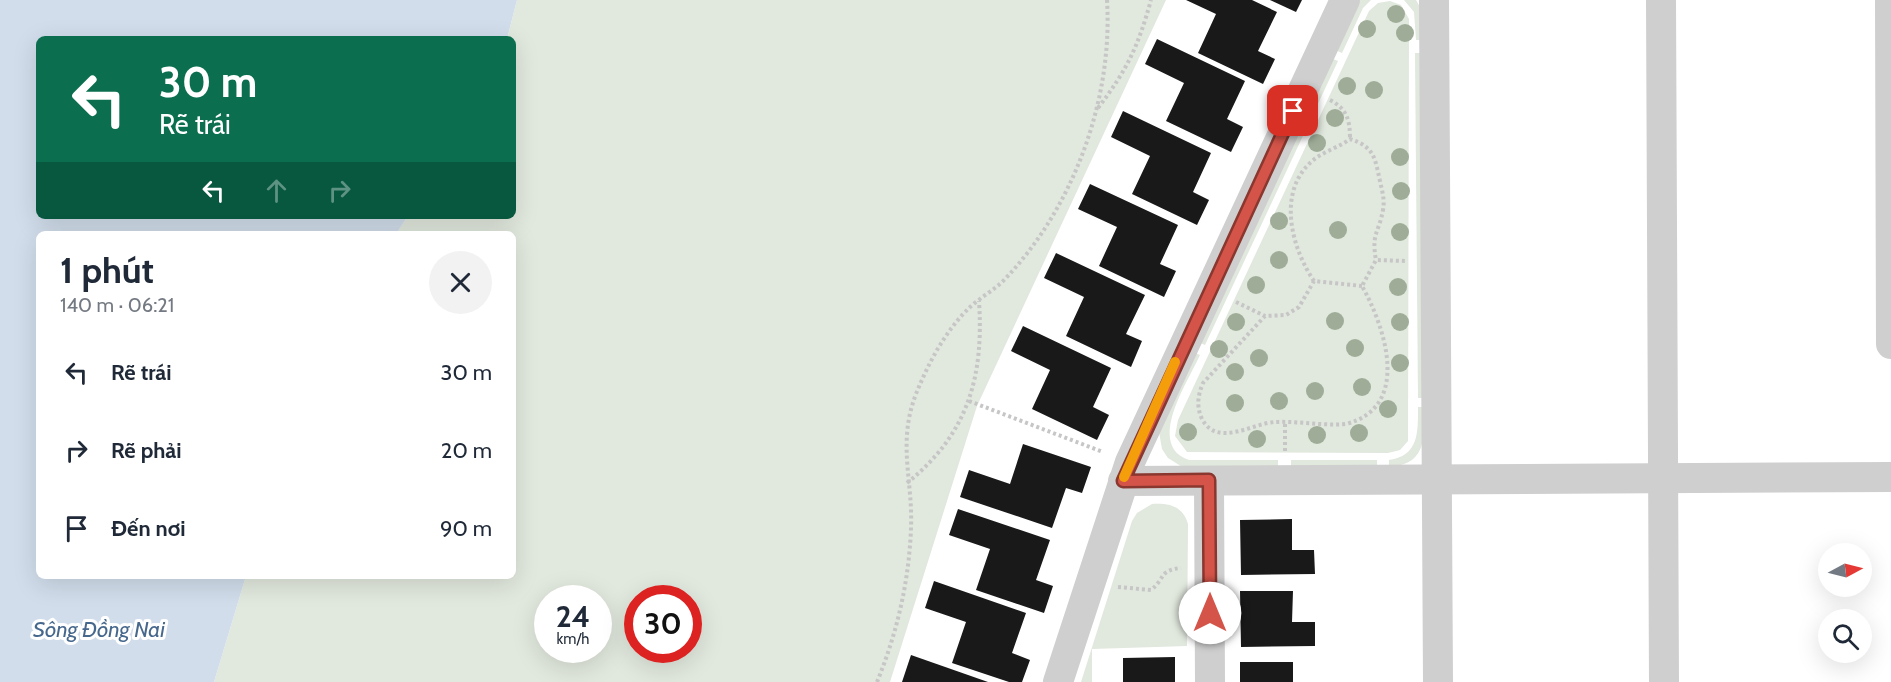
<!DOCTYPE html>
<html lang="vi">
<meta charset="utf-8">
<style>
:root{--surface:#fff;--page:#f2f2f3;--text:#1f2937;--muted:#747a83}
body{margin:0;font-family:Cabin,sans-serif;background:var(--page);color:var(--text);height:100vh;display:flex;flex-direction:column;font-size:22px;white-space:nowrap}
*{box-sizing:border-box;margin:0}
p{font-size:20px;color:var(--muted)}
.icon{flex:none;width:33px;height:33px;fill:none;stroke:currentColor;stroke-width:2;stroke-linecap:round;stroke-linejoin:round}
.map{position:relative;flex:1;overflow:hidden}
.sheet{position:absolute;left:36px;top:231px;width:480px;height:348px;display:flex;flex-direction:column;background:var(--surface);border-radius:9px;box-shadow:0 6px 24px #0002}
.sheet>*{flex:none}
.hud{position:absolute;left:36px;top:36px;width:480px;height:183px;border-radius:9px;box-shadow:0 6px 24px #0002;background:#0b6e4f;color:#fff;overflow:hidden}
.needle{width:39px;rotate:83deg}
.buttons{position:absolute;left:1818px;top:543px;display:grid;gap:12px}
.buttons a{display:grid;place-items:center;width:54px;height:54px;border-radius:50%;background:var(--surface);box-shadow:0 6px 24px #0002;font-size:30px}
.speed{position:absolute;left:534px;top:585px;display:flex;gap:12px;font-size:30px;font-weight:700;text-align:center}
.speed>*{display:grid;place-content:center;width:78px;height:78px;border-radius:50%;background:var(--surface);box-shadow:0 6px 24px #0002;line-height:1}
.speed small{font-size:15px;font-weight:400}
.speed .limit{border:9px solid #d22;background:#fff;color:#111}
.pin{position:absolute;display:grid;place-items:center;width:51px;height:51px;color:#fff;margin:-26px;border-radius:12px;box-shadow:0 3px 9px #0006}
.me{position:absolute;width:66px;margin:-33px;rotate:0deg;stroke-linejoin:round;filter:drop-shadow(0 0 4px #0008)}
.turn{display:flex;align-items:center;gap:21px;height:126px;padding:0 24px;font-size:27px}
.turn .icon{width:78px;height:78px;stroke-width:2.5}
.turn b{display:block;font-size:42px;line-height:51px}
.lanes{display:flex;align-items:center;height:57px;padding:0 24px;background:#0003;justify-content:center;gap:30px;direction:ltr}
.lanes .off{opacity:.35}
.round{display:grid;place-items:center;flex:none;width:63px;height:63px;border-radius:32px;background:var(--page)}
.headline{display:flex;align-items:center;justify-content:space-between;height:102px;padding:0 24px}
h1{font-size:36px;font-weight:700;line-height:45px}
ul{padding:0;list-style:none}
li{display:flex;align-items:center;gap:18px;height:78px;padding:0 24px}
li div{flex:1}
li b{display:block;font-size:22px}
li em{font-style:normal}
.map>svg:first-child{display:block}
</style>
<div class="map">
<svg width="1891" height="682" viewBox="0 0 1891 682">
<rect width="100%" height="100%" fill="#fff"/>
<g fill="#e1e8dd" fill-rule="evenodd">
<path d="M517 0H1166L977 406 890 682H214L246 576H513V234H396L408 216H513V39H507ZM548 598H598V650H548ZM638 598H688V650H638Z"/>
<polygon points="1359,0 1371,0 1363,8 1342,53 1335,50"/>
<polygon points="1404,0 1416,0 1420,7 1424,40 1416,40 1414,12"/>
<polygon points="1390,1 1401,5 1409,19 1408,441 1400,450 1388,453 1187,452 1175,436 1178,420 1369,11 1378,3"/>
<polygon points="1415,53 1424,53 1426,398 1418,398"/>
<polygon points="1331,58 1338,61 1205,345 1198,342"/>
<path d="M1193 352 1200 355C1188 382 1145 445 1189 460H1278V469L1184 468 1168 458 1162 449 1159 432Z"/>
<path d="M1418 407H1426C1423 438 1428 464 1389 467V460C1419 456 1418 432 1418 407Z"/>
<polygon points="1291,460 1377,460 1377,468 1291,469"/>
<path d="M1152 504C1169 503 1183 506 1188 524L1187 646 1092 649V682H1081L1132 521 1137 513Z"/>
</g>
<polygon fill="#d1ddeb" points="0,0 517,0 507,39 39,39 39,216 408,216 396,234 39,234 39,576 246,576 214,682 0,682"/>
<g fill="#191919">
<polygon points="1186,0 1252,0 1277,12 1258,51 1275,59 1263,84 1198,53 1216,14"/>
<polygon points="1270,0 1302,0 1296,12"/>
<polygon points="1157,39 1245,81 1227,119 1243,127 1231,152 1166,121 1184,83 1145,64"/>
<polygon points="1123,111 1211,153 1193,192 1209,200 1197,225 1132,194 1150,156 1111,137"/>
<polygon points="1090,184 1178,225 1160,264 1176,271 1164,297 1099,266 1117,227 1078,209"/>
<polygon points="1056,253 1145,295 1126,334 1142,341 1131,367 1066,336 1084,297 1044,278"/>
<polygon points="1023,326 1111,368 1093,407 1109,415 1097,440 1032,409 1050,370 1011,351"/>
<polygon points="1023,444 1091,467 1082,493 1066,488 1052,528 960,497 969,470 1010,484"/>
<polygon points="958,509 1050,540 1036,580 1053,586 1044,613 976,590 990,549 949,535"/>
<polygon points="1292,519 1292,550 1314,550 1315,574 1241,575 1240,520"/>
<polygon points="934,581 1026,613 1012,653 1030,660 1022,682 1009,682 952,663 966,622 925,608"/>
<polygon points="1240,591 1293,591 1292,622 1315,622 1315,646 1241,647"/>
<polygon points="911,655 988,682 902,682"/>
<polygon points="1175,657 1175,682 1123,682 1123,658"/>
<rect x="1240" y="662" width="53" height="20"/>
</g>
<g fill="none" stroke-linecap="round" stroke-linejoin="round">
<g stroke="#c6c6c6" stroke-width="4" stroke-dasharray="3 3" stroke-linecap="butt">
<path d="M1330 100C1347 109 1350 120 1350 139"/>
<path d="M1098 108C1127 70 1138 47 1151 0"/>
<path d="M1314 281C1292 249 1277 194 1310 163 1321 152 1338 148 1350 139 1375 147 1375 159 1380 181 1382 191 1385 199 1383 210 1379 233 1371 233 1376 260"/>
<path d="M1362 286 1314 281 1299 307 1286 315 1265 316 1203 383C1198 395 1196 406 1202 419 1217 448 1253 423 1275 422 1299 421 1322 426 1346 424 1412 407 1385 327 1362 286L1376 260 1407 261"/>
<polyline points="1236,302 1265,316"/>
<polyline points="969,401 1103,452"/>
<polyline points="1285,451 1285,422"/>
<path d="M907 483C968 434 984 377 979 301"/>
<path d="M1118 587 1151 590C1165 579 1159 570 1181 568"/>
<path d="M877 682C897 633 909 582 911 528 913 480 897 443 916 394 928 364 944 333 968 309 979 298 995 290 1006 278 1074 206 1113 99 1107 0"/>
</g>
<g stroke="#cfcfcf" stroke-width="30">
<polyline points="1434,0 1438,682"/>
<polyline points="1661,0 1664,682"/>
<polyline points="1890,0 1891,344"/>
<polyline points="1123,481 1891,477"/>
<polyline points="1209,481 1210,682"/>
<polyline points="1058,682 1130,462 1345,0"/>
</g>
</g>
<g fill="#9fad98">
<circle cx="1396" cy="14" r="9"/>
<circle cx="1367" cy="29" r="9"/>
<circle cx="1405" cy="33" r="9"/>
<circle cx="1347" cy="86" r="9"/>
<circle cx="1374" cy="90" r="9"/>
<circle cx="1335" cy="118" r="9"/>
<circle cx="1317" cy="143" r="9"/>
<circle cx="1400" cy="157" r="9"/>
<circle cx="1401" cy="191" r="9"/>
<circle cx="1279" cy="221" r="9"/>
<circle cx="1338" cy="230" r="9"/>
<circle cx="1400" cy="232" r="9"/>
<circle cx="1279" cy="260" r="9"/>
<circle cx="1256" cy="285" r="9"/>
<circle cx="1398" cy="287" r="9"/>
<circle cx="1335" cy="321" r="9"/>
<circle cx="1236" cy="322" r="9"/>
<circle cx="1400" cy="322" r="9"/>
<circle cx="1355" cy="348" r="9"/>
<circle cx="1219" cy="349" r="9"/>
<circle cx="1259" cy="358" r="9"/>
<circle cx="1400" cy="363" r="9"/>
<circle cx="1235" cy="372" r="9"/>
<circle cx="1362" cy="387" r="9"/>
<circle cx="1315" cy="391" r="9"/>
<circle cx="1279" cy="401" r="9"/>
<circle cx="1235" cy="403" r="9"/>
<circle cx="1388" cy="409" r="9"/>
<circle cx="1188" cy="432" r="9"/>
<circle cx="1359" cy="433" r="9"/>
<circle cx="1317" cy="435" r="9"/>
<circle cx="1257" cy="439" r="9"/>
</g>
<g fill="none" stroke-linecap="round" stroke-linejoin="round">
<g stroke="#8a372f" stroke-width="15">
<polyline id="route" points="1210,613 1209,480 1123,481 1293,111"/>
</g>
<use href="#route" stroke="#d45449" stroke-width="10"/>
<polyline stroke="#f59e0b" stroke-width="10" points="1124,477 1175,362"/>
</g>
<g text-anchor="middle" stroke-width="6" stroke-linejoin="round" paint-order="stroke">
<g font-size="22" font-style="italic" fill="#47688d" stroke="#fff">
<text x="99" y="637">Sông Đồng Nai</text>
</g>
</g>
</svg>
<div class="buttons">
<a><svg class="needle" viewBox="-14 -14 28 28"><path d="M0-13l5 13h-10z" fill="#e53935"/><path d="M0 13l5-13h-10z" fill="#747a83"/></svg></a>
<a><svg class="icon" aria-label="search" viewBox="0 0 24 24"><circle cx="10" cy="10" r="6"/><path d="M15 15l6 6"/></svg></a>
</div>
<div class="speed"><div>24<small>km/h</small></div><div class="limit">30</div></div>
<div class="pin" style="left:1293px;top:111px;background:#d93025"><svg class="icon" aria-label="arrive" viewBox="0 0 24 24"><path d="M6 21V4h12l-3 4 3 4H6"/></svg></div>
<svg class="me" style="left:1210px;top:613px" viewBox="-20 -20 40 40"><circle r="19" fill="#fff"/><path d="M0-13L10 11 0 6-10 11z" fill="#d45449"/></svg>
<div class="hud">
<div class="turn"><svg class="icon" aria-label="left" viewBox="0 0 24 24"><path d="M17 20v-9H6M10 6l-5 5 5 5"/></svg><div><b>30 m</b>Rẽ trái</div></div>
<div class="lanes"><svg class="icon" aria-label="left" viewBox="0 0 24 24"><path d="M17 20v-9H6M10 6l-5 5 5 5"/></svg><svg class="icon off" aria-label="ahead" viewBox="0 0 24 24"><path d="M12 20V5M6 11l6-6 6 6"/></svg><svg class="icon off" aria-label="right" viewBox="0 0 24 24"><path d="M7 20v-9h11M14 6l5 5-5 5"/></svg></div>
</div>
<section class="sheet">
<div class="headline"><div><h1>1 phút</h1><p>140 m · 06:21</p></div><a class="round"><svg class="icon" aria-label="close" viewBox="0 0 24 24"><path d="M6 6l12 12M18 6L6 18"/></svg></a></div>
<ul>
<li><svg class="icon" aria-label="left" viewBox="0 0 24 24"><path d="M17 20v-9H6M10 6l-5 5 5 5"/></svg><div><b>Rẽ trái</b></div><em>30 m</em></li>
<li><svg class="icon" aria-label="right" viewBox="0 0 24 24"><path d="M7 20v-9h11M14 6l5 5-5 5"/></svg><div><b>Rẽ phải</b></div><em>20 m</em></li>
<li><svg class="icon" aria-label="arrive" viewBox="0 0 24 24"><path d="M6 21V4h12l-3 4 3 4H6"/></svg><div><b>Đến nơi</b></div><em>90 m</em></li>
</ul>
</section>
</div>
